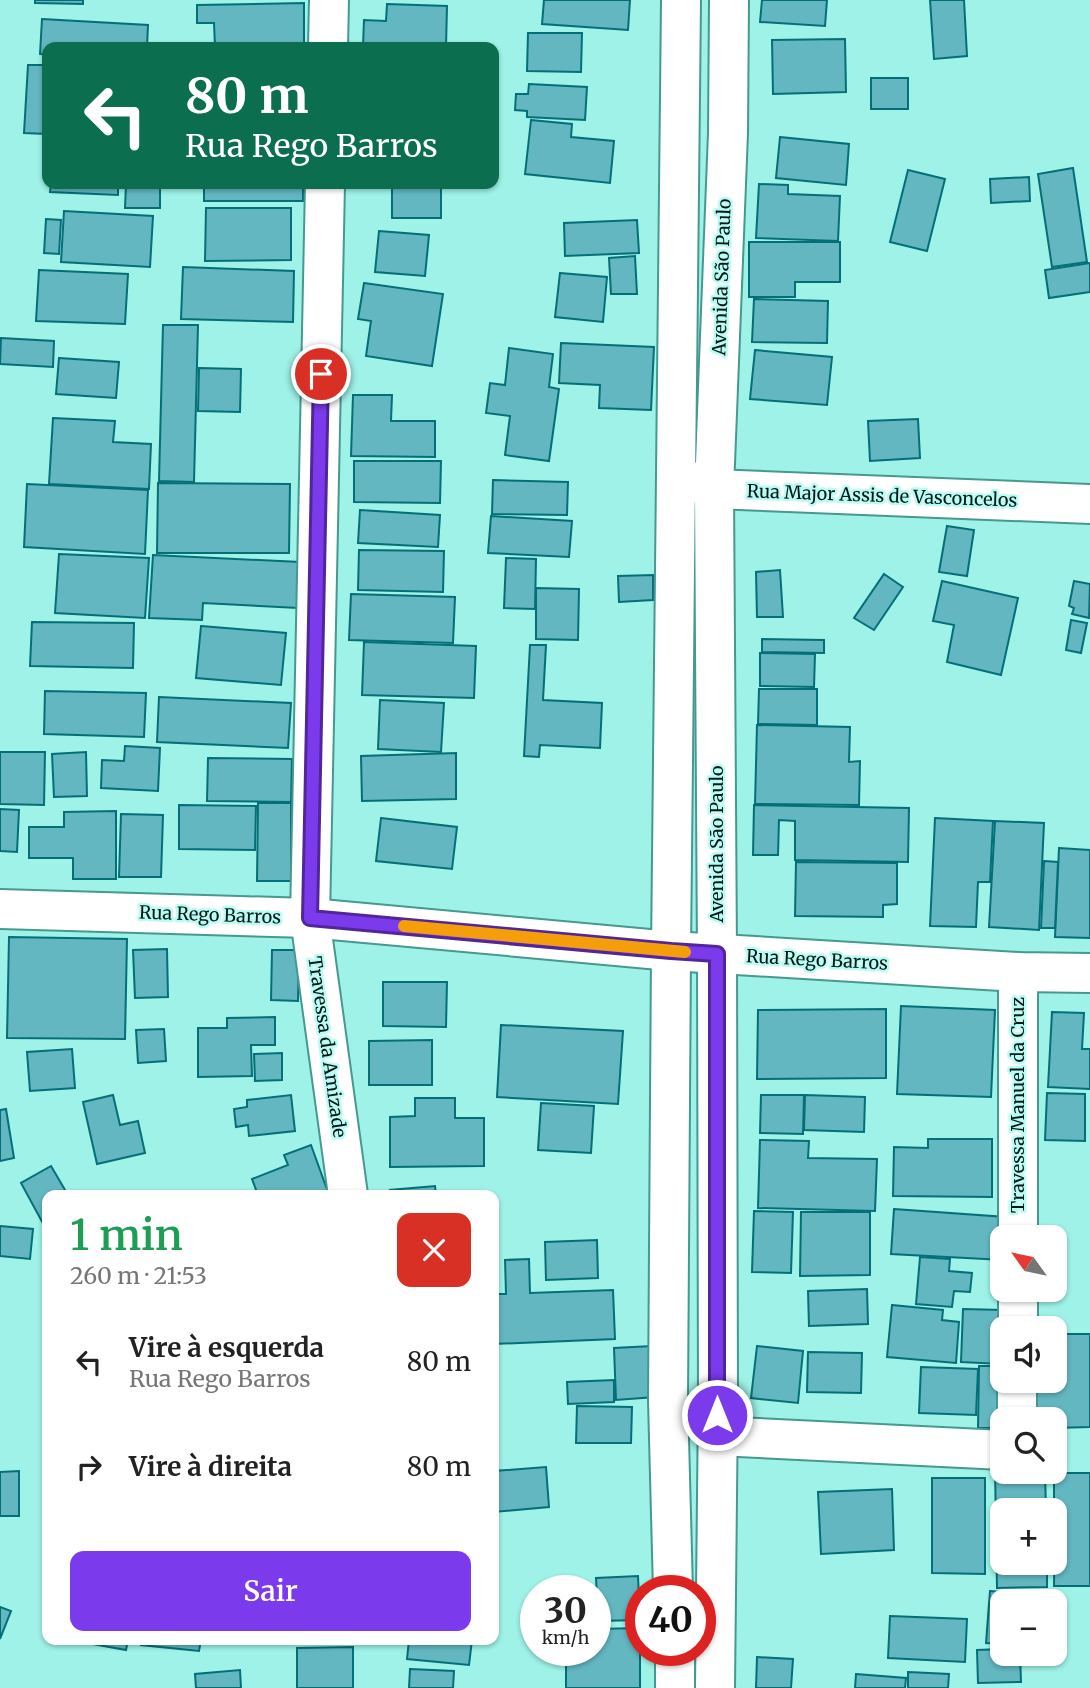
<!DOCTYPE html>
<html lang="pt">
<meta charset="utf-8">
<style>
:root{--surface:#fff;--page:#f6f6f6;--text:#222;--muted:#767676;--accent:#7c3aed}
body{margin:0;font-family:Merriweather,serif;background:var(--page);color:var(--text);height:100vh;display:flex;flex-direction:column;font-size:26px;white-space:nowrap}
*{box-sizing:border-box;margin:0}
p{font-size:23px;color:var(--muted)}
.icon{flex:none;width:38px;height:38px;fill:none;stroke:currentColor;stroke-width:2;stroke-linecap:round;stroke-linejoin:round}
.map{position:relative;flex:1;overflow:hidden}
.drawer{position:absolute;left:42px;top:1190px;width:457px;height:455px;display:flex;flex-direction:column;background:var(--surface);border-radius:14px;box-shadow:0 2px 5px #0004}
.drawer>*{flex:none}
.guide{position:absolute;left:42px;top:42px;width:457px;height:147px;border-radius:14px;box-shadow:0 2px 5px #0004;background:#0b6e4f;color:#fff;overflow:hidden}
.needle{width:46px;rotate:303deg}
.controls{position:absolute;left:990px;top:1225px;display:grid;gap:14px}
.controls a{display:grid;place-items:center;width:77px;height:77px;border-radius:14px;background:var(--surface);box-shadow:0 2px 5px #0004;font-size:35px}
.speed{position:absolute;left:520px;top:1575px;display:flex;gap:14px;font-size:35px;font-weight:700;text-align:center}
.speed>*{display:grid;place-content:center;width:91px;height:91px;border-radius:50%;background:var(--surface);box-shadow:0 2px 5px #0004;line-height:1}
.speed small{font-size:18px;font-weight:400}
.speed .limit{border:10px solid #d22;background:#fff;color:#111}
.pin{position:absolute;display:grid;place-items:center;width:60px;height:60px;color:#fff;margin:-30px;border:4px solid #fff;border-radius:50%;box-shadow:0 2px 7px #0007}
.me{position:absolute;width:77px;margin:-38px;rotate:0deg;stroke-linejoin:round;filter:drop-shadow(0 0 5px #0008)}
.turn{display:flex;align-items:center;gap:24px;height:147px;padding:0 28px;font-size:32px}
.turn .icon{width:91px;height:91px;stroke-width:2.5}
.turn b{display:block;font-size:49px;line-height:60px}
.round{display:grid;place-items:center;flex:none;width:74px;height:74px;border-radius:14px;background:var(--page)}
.summary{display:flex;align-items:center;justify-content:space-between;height:119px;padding:0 28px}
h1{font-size:42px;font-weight:600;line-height:52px;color:#1e9e55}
.primary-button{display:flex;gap:14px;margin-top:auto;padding:14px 28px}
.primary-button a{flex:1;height:80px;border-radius:14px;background:var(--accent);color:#fff;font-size:28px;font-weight:600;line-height:80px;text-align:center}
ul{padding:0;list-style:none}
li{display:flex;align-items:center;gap:21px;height:105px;padding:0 28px}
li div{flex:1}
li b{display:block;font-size:26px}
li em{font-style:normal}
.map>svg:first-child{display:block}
</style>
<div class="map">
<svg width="1090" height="1688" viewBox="0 0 1090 1688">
<rect width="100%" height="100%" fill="#9ef2e7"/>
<g fill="#62b7c1" stroke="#056f78" stroke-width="2">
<polygon points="35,0 83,0 83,4 35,3"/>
<polygon points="544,0 630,0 628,30 542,24"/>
<polygon points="762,0 827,0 825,26 760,22"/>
<polygon points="930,0 964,0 967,56 934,59"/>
<polygon points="304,3 304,47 215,47 214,23 197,23 197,5"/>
<polygon points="387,4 447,6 446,47 363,46 364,20 386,21"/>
<polygon points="42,19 148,25 147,47 47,47 47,55 40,54"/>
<polygon points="528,33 582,33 581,72 527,71"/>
<polygon points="845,39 846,92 773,94 772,40"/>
<polygon points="28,65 47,65 47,134 24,133"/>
<rect x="871" y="78" width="37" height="31"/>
<polygon points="529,84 587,87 585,120 527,117 527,111 515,110 516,94 528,94"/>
<polygon points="531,120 572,124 571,137 614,141 610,183 525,174"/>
<polygon points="780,137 849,144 846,185 776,178"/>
<polygon points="1073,168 1087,262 1052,267 1038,174"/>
<polygon points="908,170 945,179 927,251 890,242"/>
<polygon points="1029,177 1030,201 991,203 990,179"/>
<polygon points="51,184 118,184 118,195 50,192"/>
<polygon points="126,184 160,184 160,208 125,208"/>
<rect x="204" y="184" width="99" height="17"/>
<polygon points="759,184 788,185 788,194 840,196 838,241 756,238"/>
<rect x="392" y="188" width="49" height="30"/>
<polygon points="206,208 291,208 291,260 205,261"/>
<polygon points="64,211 153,216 150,267 61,262"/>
<polygon points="46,219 61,220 59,254 44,253"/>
<polygon points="637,220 639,253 565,256 564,223"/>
<polygon points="379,231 429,235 425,276 375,272"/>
<polygon points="749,242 840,242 840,282 795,282 795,297 749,297"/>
<polygon points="635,256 637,294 611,294 609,258"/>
<polygon points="1090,263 1090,292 1049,298 1045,270"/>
<polygon points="183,267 294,271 293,322 181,319"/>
<polygon points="39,270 128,274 125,324 36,321"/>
<polygon points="560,273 607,277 603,322 555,317"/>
<polygon points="364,283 443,294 432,366 366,356 371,321 358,319"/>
<polygon points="754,299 828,301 827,343 752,342"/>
<polygon points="163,325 198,325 194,482 159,481"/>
<polygon points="1,338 54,341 53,367 0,364"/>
<polygon points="561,343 654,347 651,410 599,408 600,385 559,383"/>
<polygon points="509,348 553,354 549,387 559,389 549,461 505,455 510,416 486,413 490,383 505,385"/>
<polygon points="755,350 832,357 827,405 750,399"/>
<polygon points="59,358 119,362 116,398 56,394"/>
<polygon points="199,368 241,369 240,412 198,411"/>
<polygon points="353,395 392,395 391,421 435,421 435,457 351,456"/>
<polygon points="53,418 115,421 113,442 151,444 149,489 49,484"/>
<polygon points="918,419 920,458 870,461 868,421"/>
<polygon points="354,461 441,461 440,503 354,502"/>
<polygon points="493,480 568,482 567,515 492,514"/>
<polygon points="158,483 290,484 289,553 157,553"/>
<polygon points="27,484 148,490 145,554 24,547"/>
<polygon points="360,510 440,515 438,547 358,543"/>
<polygon points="491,516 572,521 569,557 488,553"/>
<polygon points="947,526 974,530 967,576 939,572"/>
<polygon points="359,550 444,551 443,592 358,590"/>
<polygon points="59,554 149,558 145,618 55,613"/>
<polygon points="153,555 300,562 298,608 203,603 202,620 149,618"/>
<polygon points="506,558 536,559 535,609 504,608"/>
<polygon points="780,570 783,617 757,617 756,572"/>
<polygon points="884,574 903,587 874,630 854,618"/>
<polygon points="653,575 653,600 619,602 618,576"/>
<polygon points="942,581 1018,598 1001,675 947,662 954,625 933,621"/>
<polygon points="1074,581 1090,584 1089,618 1072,614 1074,608 1069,606"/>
<polygon points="536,588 579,589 578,640 536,639"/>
<polygon points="351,594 455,597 453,643 349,640"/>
<polygon points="1071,620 1087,623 1081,653 1066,650"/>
<polygon points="32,622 134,623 133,668 30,666"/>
<polygon points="201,626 286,633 281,685 196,678"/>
<polygon points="762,639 824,640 824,653 762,652"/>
<polygon points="364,642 476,646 474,698 362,695"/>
<polygon points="530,645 546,645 543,700 602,703 600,748 540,745 539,757 524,756"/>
<polygon points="760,653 815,654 814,687 760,686"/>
<polygon points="759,689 817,689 817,725 758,724"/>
<polygon points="45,691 146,693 144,737 44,734"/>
<polygon points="159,697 291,703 288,748 157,742"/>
<polygon points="380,700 444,703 441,752 378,749"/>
<polygon points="757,725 850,727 849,762 860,761 859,805 755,804"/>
<polygon points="125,746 160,748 158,791 101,788 102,760 124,761"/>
<polygon points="0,752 45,752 44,805 0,804"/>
<polygon points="86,752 87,796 54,797 52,754"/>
<polygon points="456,753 456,799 362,801 361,756"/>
<polygon points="208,758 292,759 291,802 207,801"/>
<polygon points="258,803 291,803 291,881 257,881"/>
<polygon points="179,805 256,806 255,850 179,849"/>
<polygon points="754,805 909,808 908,862 795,860 795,821 779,820 778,855 753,855"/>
<polygon points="0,809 19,810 17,852 0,851"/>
<polygon points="116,811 116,879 73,879 73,858 29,858 29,827 64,827 64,812"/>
<polygon points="121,814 163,815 161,877 119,877"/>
<polygon points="381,818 457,827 452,869 376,861"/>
<polygon points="935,818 993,821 990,882 978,882 976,927 930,926"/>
<polygon points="995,821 1044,823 1039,930 989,927"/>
<polygon points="1059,848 1090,850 1090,938 1055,937"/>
<polygon points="1044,861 1058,862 1055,928 1041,928"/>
<polygon points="796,862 897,863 897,904 883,905 883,917 795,916"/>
<polygon points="9,937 127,939 125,1039 7,1038"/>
<polygon points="167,949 168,997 135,998 133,950"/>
<polygon points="272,950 299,950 298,1001 271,1000"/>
<polygon points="383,982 447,982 446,1027 383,1026"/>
<polygon points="901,1006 995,1010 991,1097 897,1094"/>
<polygon points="886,1009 886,1078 757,1079 758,1010"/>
<polygon points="1052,1012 1084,1013 1082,1049 1090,1049 1090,1089 1048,1087"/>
<polygon points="275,1017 275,1045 251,1045 252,1076 198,1077 198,1028 227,1028 227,1018"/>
<polygon points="501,1025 623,1031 618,1104 497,1097"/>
<polygon points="164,1029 166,1061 138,1063 136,1030"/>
<polygon points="432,1040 432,1085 369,1085 369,1041"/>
<polygon points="72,1049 75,1088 30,1091 27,1052"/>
<polygon points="282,1053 282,1080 255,1081 254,1054"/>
<polygon points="1047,1093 1085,1094 1085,1141 1045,1140"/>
<polygon points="113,1095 120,1125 138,1121 145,1153 97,1164 83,1102"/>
<polygon points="291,1095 295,1131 249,1136 248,1125 236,1127 234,1109 247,1107 247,1100"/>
<polygon points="761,1095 804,1095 803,1134 760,1133"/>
<polygon points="805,1095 865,1097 864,1132 804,1130"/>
<polygon points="415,1098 455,1098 455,1118 484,1118 484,1166 390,1167 390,1117 415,1116"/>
<polygon points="541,1103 594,1106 591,1153 538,1150"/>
<polygon points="6,1109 14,1158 0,1161 0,1110"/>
<polygon points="928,1139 992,1139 992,1197 893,1196 894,1147 928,1148"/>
<polygon points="760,1140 809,1141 808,1158 877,1159 875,1211 758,1208"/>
<polygon points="311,1145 329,1195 258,1195 252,1179 288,1165 284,1155"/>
<polygon points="51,1166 68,1195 47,1195 46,1229 21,1183"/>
<polygon points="435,1186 436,1195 391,1195 390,1190"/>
<polygon points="894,1209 1006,1217 1003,1237 1003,1260 891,1254"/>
<polygon points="754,1211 793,1212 791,1273 752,1272"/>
<polygon points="801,1212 870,1212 870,1275 800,1276"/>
<polygon points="0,1226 33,1229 30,1259 0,1256"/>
<polygon points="597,1240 598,1278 546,1280 545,1242"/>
<polygon points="920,1257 950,1259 949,1271 972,1273 970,1292 954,1291 952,1307 916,1304"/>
<polygon points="529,1259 530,1293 613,1290 615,1339 494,1344 494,1294 506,1294 505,1260"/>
<polygon points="867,1289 868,1324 809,1326 808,1291"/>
<polygon points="892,1305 943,1310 942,1320 959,1322 956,1363 887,1357"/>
<polygon points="963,1309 1003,1310 1001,1364 961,1362"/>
<polygon points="1055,1334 1090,1334 1090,1427 1055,1428 1055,1419 1035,1419 1035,1381 1055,1381"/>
<polygon points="652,1346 655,1397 616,1400 614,1348"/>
<polygon points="757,1346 803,1351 798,1403 751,1398"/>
<polygon points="808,1352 862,1353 861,1393 807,1392"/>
<polygon points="979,1366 1003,1366 1003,1428 978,1428"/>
<polygon points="921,1367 978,1369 976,1415 919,1413"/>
<polygon points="614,1380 614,1402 568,1404 567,1382"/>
<polygon points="577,1406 632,1407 631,1443 576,1443"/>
<polygon points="546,1467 549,1507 494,1512 494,1471"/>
<polygon points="995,1468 1003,1468 1003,1472 1045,1472 1046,1510 1003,1510 1003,1563 1047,1563 1047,1587 997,1588"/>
<polygon points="19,1471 19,1516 0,1516 0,1472"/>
<polygon points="1054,1473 1090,1473 1090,1586 1054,1586 1055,1510 1054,1510"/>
<polygon points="932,1478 985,1478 985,1574 932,1573"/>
<polygon points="892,1489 894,1550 821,1554 818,1492"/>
<polygon points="638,1576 640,1620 598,1621 596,1578"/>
<polygon points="990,1591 1052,1596 1051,1601 1003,1601 1003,1644 986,1643"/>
<polygon points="0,1607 11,1611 0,1639"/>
<polygon points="890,1616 967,1619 965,1662 888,1658"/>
<polygon points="640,1628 640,1688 566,1688 566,1650 595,1650 595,1629"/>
<polygon points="71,1640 128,1640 126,1650"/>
<polygon points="142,1640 201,1640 199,1651 141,1645"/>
<polygon points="409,1640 472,1640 469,1665 407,1659"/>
<polygon points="353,1647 353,1688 297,1688 297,1648"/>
<polygon points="1003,1649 1003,1654 1020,1654 1021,1682 978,1683 977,1650"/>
<polygon points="757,1657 793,1659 791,1688 756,1688"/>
<polygon points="410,1669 454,1671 453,1688 409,1688"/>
<polygon points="240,1670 241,1688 196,1688 195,1674"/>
<polygon points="908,1672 949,1674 948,1688 908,1688"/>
<polygon points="856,1674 906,1678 905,1688 855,1688"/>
</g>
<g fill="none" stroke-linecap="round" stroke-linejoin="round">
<g stroke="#45998f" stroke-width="42">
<g id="minor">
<polyline points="328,47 329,0"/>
<polyline points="325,184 310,918 348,1195"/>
<polyline points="691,481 714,489 1090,504"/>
<polyline points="0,909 310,918 671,951 1018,972 1090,973"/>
<polyline points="1018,1237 1018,972"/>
<polyline points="1018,1328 1018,1290"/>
<polyline points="1017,1419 1017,1381"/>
<polyline points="717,1436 1003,1450"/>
<polyline points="673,1591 668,1400 671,951 681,0"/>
<polyline points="675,1650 675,1688"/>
<polyline points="715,1688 718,1401 717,954 714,489 728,133 729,0"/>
</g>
</g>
<use href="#minor" stroke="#fff" stroke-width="38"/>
</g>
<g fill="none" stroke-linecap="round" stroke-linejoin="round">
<g stroke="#51269a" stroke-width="18">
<polyline id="route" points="321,374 310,918 671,951 717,954 717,1415"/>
</g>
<use href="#route" stroke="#7c3aed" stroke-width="12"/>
<polyline stroke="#f59e0b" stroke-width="12" points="404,926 685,952"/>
</g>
<g text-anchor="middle" stroke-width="5" stroke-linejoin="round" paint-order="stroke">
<g font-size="18" fill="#001815" stroke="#bafcf3">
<text transform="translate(722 277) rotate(-88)" y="6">Avenida São Paulo</text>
<text transform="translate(882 496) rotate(2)" y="6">Rua Major Assis de Vasconcelos</text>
<text transform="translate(717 844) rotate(-90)" y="6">Avenida São Paulo</text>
<text transform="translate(210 915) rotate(2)" y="6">Rua Rego Barros</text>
<text transform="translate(817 960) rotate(3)" y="6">Rua Rego Barros</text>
<text transform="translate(327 1047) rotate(82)" y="6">Travessa da Amizade</text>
<text transform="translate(1018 1105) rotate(-90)" y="6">Travessa Manuel da Cruz</text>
</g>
</g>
</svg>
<div class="controls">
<a><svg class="needle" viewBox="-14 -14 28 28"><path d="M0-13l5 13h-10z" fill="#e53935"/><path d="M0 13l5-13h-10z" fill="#767676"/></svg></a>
<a><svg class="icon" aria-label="sound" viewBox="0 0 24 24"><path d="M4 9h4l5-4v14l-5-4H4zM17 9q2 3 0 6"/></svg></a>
<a><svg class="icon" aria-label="search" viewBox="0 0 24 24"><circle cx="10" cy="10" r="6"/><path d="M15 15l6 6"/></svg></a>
<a>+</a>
<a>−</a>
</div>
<div class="speed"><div>30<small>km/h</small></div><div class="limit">40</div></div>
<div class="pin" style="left:321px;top:374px;background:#d93025"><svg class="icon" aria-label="arrive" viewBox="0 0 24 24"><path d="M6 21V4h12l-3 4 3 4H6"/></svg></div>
<svg class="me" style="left:717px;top:1415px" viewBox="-20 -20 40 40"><circle r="17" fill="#7c3aed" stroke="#fff" stroke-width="3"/><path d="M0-11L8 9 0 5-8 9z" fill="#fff"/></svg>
<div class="guide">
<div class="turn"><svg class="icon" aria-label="left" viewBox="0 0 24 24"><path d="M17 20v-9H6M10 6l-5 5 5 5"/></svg><div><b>80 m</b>Rua Rego Barros</div></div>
</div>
<section class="drawer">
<div class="summary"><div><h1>1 min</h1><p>260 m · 21:53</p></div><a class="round" style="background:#d93025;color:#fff"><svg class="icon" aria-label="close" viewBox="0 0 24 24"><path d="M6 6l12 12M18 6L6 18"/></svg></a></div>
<ul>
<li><svg class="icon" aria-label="left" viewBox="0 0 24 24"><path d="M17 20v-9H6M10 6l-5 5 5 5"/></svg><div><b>Vire à esquerda</b><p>Rua Rego Barros</p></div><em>80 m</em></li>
<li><svg class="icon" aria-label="right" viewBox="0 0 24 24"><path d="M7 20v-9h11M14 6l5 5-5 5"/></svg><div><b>Vire à direita</b></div><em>80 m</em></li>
</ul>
<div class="primary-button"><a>Sair</a></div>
</section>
</div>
